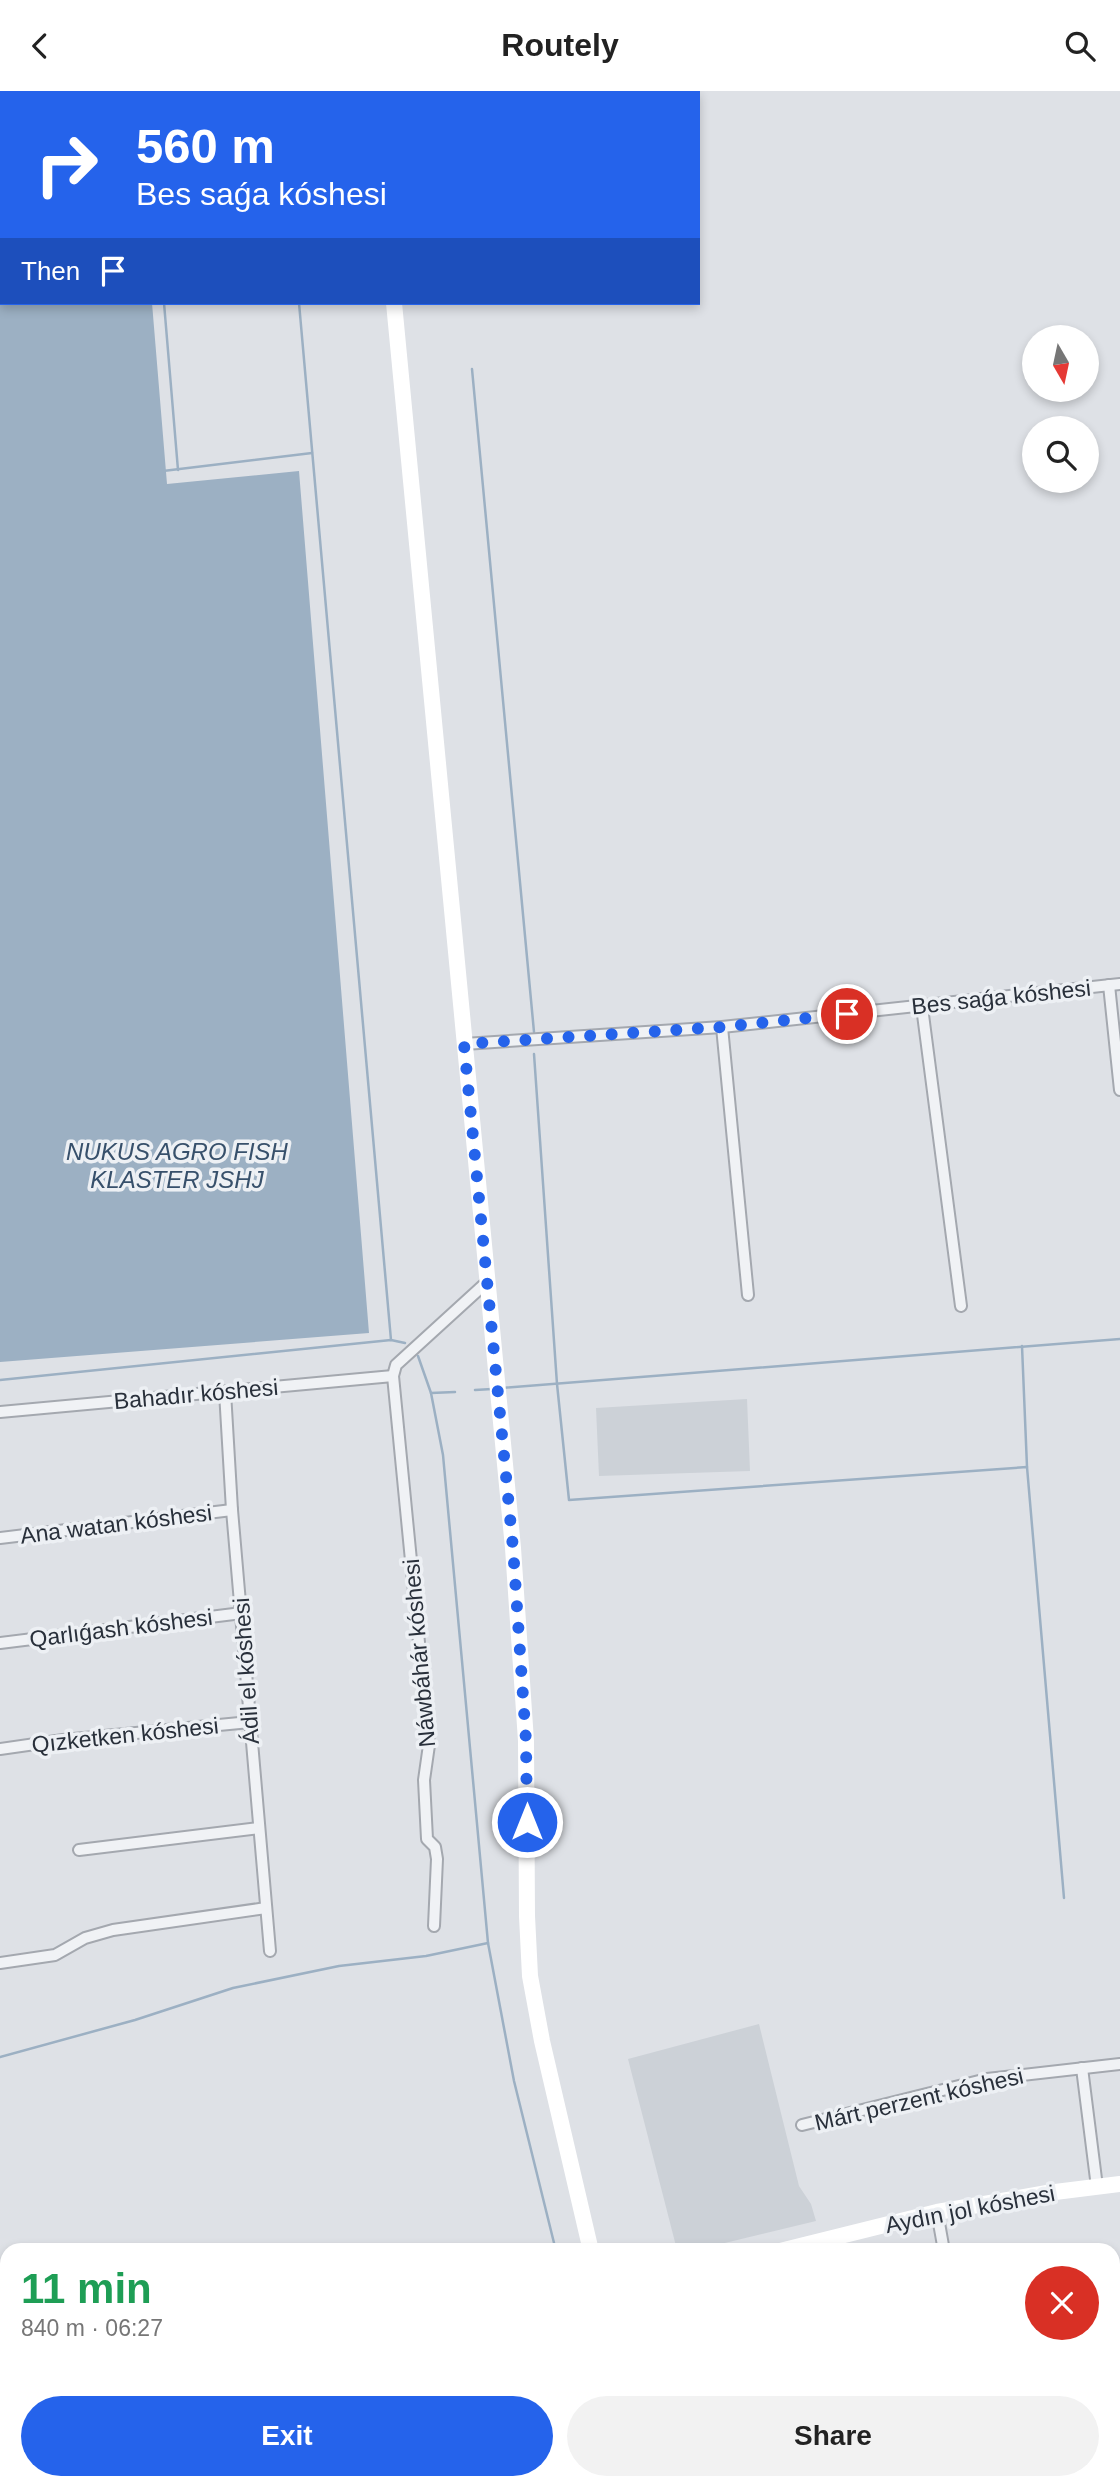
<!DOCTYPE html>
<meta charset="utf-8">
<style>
:root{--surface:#fff;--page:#f2f2f2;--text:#222;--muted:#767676;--accent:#2563eb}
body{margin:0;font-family:Arial,sans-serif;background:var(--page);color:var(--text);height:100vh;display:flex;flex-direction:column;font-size:26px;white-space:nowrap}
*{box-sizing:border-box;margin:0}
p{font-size:23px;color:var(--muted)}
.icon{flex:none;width:38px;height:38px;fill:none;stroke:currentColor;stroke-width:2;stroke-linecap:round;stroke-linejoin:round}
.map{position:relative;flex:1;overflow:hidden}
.sheet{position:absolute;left:0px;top:2152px;width:1120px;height:247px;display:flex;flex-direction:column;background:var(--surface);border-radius:21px 21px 0 0;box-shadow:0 4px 10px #0003}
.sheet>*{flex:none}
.banner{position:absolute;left:0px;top:0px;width:700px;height:214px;box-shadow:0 4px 10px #0003;background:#2563eb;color:#fff;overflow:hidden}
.needle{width:46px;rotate:171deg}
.fabs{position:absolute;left:1022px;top:234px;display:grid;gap:14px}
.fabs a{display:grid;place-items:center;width:77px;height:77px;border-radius:50%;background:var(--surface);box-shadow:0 4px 10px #0003;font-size:35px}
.pin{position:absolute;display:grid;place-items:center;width:60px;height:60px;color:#fff;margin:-30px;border:4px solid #fff;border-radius:50%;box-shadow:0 2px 7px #0007}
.me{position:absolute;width:77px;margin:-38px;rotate:0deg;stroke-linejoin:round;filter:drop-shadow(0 0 5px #0008)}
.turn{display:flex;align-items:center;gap:24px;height:147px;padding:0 21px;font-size:32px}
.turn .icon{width:91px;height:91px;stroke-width:2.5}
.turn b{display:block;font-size:49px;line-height:60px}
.then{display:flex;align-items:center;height:66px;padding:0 21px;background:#0003;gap:14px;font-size:26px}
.round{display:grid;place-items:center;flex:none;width:74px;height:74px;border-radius:37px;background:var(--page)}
.head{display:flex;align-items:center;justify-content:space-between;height:119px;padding:0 21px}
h1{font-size:42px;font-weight:600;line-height:52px;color:#1e9e55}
.action{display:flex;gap:14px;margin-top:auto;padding:14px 21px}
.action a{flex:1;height:80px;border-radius:42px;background:var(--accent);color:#fff;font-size:28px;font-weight:600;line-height:80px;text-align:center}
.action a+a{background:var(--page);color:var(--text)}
header{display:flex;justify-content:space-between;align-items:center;height:91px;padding:0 21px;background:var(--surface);font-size:32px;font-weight:600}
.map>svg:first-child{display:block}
</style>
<header><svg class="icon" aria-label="back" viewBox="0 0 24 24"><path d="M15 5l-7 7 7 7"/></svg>Routely<svg class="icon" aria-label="search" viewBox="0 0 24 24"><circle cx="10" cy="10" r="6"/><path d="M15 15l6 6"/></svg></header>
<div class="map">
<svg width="1120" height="2399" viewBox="0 0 1120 2399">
<rect width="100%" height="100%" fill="#dee1e6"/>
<g fill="#ccd1d7">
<polygon points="747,1308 750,1380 599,1385 596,1317"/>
<polygon points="759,1933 799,2095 811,2113 816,2130 696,2159 677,2159 628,1968"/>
<polygon points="425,2392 461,2392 463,2399 406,2399"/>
</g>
<polygon fill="#9cb0c3" points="0,0 136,2 2,2 2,212 152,212 167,393 299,380 369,1242 0,1271"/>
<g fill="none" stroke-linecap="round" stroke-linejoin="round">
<g stroke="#9cb0c3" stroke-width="2.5">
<polyline points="147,0 147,2"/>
<polyline points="280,0 280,2"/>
<polyline points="164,212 178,379"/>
<polyline points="299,212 391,1249"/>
<polyline points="472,278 534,941"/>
<polyline points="163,380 312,362"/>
<polyline points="534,963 557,1293 569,1409 1027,1376 1064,1807"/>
<polyline points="1022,1255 1027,1376"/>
<polyline points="418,1265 431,1302"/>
<polyline points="0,1289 391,1249 405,1252"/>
<polyline points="502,1297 1120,1248"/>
<polyline points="475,1299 492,1298"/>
<polyline points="455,1301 431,1302 443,1364 488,1852 514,1990 556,2160"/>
<polyline points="0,1966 135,1929 233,1897 339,1875 426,1865 488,1852"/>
<polyline points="612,2392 614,2399"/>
</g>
<g stroke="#a4a8af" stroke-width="14">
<g id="street">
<polyline points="1109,894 1120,999"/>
<polyline points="922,916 961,1215"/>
<polyline points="722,936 748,1204"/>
<polyline points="464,953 722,936 1120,893"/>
<polyline points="225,1301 232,1419 270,1860"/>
<polyline points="0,1321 393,1285"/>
<polyline points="0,1447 232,1419"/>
<polyline points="0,1552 242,1522"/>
<polyline points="0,1658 63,1649 250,1631"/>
<polyline points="79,1759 259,1737"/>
<polyline points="434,1835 437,1768 435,1756 427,1748 424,1689 429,1654 393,1285 396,1274 487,1191"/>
<polyline points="0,1872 55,1864 85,1847 113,1839 266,1817"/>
<polyline points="1082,1977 1097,2096"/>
<polyline points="802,2034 987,1988 1120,1973"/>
<polyline points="937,2121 944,2160"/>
<polyline points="1113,2288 1120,2288"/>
<polyline points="469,2392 472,2399"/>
<polyline points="539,2392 541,2399"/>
<polyline points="483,2399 506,2392"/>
</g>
</g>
<use href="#street" stroke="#f0f2f5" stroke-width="10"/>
<g stroke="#fff" stroke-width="16">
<polyline points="374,0 374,2"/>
<polyline points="394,212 513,1457 526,1650 527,1825 530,1885 542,1950 591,2160"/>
<polyline points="780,2160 937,2121 1047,2102 1120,2093"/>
<polyline points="647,2392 648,2399"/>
</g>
</g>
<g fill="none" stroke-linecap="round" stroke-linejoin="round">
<polyline stroke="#2563eb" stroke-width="12" stroke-dasharray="0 21.6" points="527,1731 526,1650 513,1457 464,953 722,936 847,923"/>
</g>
<g text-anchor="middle" stroke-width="7" stroke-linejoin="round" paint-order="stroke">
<g font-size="23" fill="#29303b" stroke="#edf0f4">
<text transform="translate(1001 906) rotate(-6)" y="8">Bes saǵa kóshesi</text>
<text transform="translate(196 1303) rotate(-5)" y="8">Bahadır kóshesi</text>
<text transform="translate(116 1433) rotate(-7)" y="8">Ana watan kóshesi</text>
<text transform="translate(121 1537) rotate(-7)" y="8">Qarlıǵash kóshesi</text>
<text transform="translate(419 1562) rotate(-95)" y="8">Náwbáhár kóshesi</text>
<text transform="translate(246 1580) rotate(-94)" y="8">Ádil el kóshesi</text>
<text transform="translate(125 1644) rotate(-6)" y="8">Qızketken kóshesi</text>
<text transform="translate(919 2008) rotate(-13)" y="8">Márt perzent kóshesi</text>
<text transform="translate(970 2118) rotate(-11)" y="8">Aydın jol kóshesi</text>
</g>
<g font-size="24" font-style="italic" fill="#37506b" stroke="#edf0f4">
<text x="177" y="1069">NUKUS AGRO FISH<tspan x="177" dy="28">KLASTER JSHJ</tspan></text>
</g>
</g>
</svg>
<div class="fabs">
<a><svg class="needle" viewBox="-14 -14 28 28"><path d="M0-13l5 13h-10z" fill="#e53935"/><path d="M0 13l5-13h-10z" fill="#767676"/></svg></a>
<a><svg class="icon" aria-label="search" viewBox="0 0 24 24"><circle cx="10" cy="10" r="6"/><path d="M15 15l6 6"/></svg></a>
</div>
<div class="pin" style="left:847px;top:923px;background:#d93025"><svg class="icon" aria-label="arrive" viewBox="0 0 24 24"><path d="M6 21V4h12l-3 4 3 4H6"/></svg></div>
<svg class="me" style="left:527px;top:1731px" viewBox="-20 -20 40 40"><circle r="17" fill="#2563eb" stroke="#fff" stroke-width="3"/><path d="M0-11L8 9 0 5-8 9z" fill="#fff"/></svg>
<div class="banner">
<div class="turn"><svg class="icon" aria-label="right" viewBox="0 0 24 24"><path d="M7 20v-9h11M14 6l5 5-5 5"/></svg><div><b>560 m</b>Bes saǵa kóshesi</div></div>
<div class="then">Then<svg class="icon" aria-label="arrive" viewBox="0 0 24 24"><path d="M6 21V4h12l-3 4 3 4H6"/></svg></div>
</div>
<section class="sheet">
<div class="head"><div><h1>11 min</h1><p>840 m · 06:27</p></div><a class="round" style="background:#d93025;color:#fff"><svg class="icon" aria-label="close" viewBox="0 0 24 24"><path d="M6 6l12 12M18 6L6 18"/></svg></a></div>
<div class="action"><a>Exit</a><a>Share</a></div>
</section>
</div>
